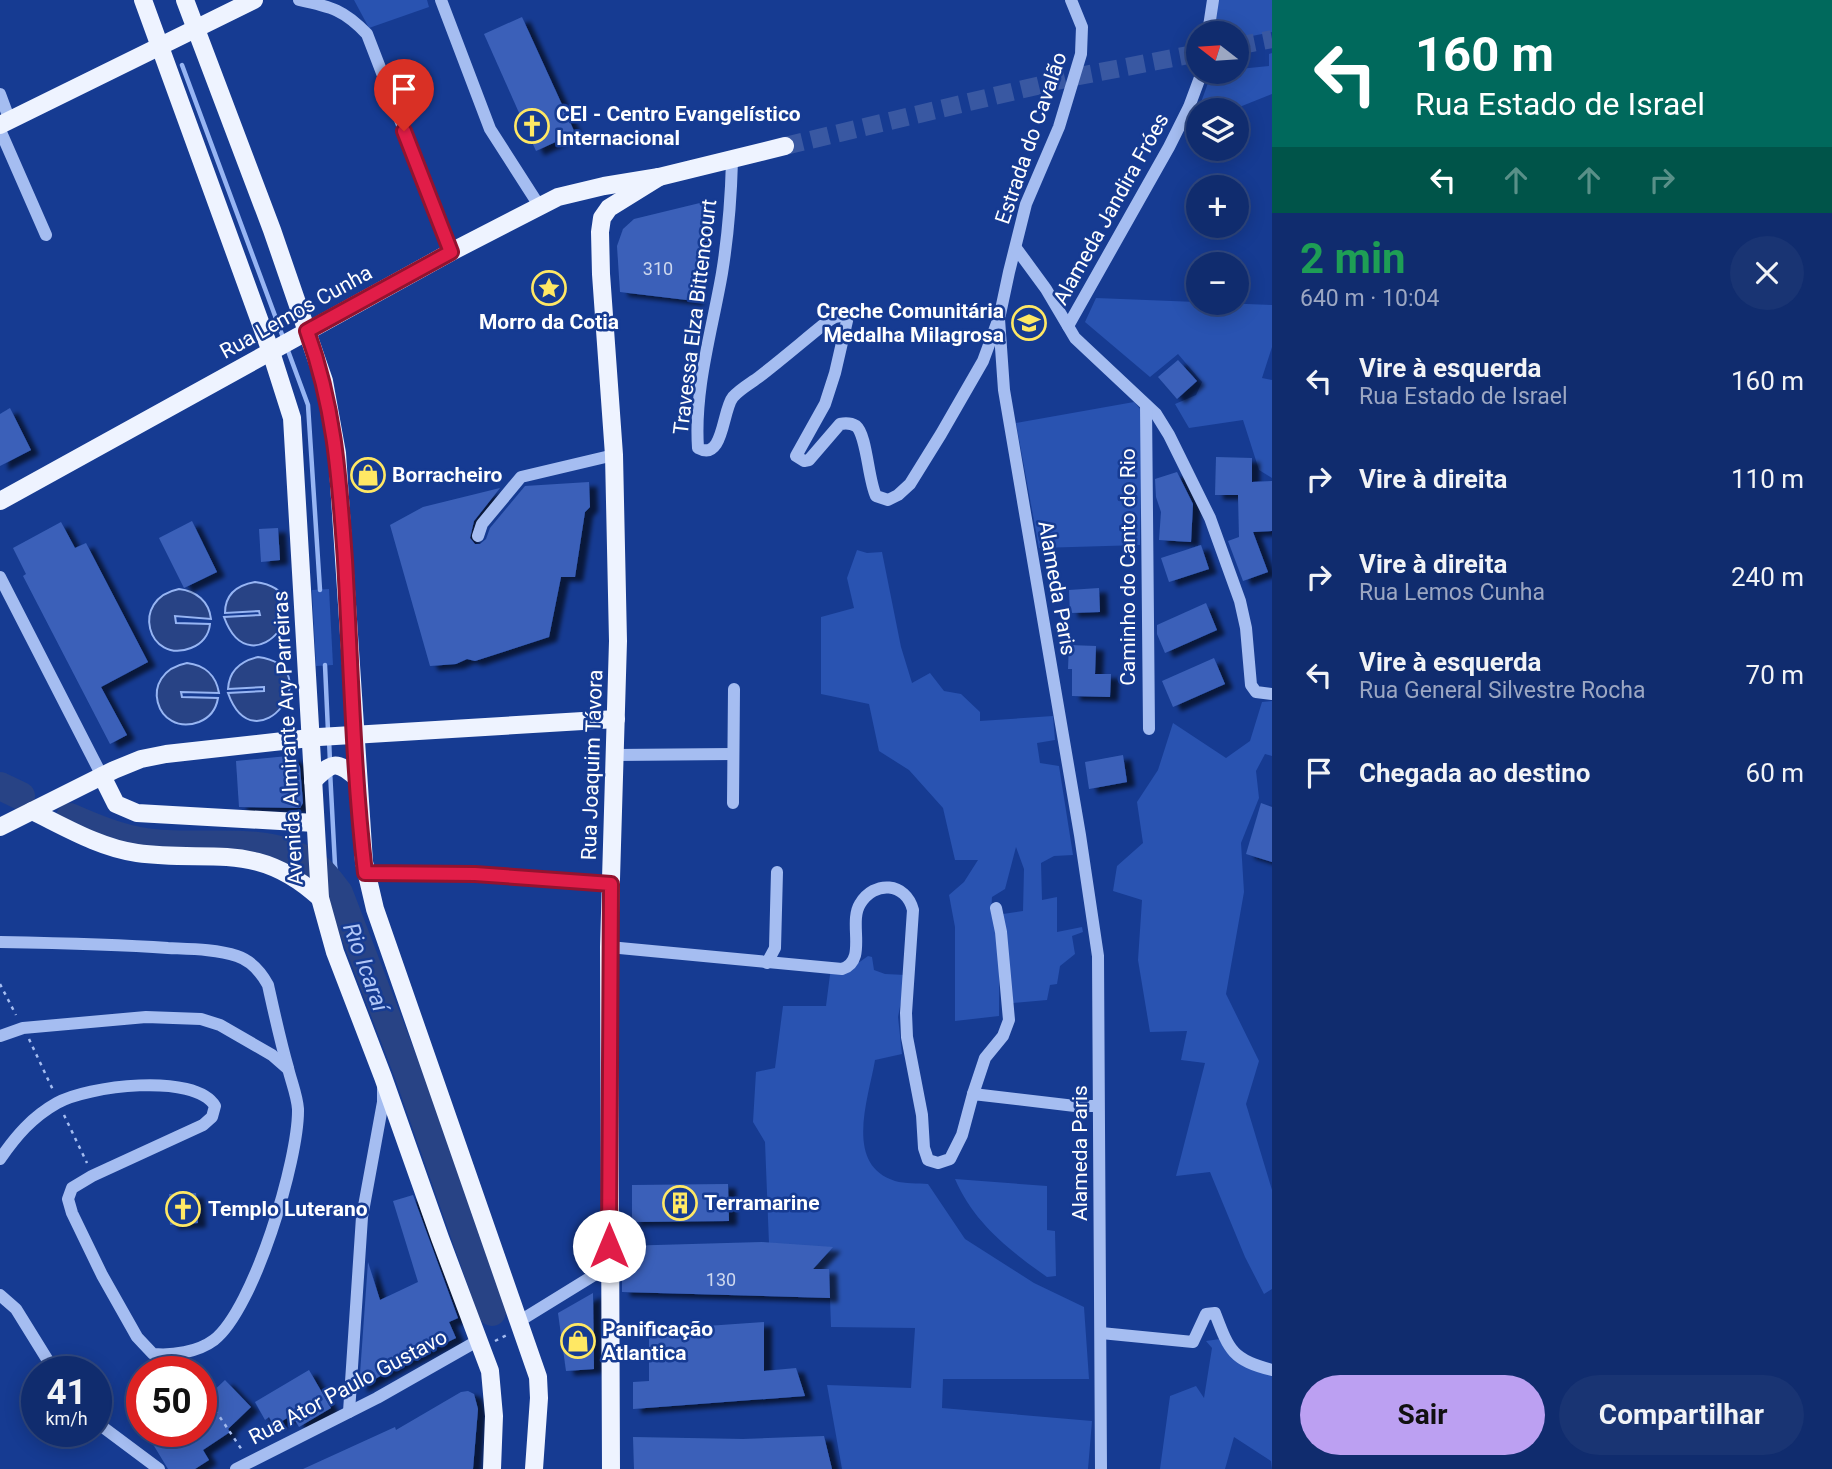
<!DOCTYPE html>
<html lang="pt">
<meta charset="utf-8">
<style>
:root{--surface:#102c6e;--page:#193473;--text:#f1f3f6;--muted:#9ca7c2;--line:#304881;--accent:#bca0f2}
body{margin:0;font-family:Roboto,sans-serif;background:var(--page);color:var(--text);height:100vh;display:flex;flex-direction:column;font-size:26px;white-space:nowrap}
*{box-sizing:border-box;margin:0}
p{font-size:23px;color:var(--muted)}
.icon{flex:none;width:38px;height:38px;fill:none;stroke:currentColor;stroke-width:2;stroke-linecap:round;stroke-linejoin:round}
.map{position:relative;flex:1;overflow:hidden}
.details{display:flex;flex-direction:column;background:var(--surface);width:560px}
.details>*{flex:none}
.hud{background:#00695c;color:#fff;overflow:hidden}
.needle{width:46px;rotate:287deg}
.tools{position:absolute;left:1186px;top:21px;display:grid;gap:14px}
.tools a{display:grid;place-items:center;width:63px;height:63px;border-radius:50%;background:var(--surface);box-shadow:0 4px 18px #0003,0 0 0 2px var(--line);font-size:35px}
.speed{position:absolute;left:21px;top:1356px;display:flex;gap:14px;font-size:35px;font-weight:700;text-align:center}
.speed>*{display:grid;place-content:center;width:91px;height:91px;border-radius:50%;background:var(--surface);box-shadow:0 4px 18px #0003,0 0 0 2px var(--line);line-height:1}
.speed small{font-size:18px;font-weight:400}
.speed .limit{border:10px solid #d22;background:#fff;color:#111}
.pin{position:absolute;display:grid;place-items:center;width:60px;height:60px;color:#fff;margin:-72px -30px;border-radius:50% 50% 50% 0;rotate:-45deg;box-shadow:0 0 7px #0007}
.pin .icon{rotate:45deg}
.me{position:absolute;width:77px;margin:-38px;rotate:0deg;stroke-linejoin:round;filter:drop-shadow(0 0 5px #0008)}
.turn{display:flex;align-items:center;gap:24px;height:147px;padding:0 28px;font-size:32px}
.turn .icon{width:91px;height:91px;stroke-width:2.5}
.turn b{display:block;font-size:49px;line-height:60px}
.lanes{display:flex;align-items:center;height:66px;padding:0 28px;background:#0003;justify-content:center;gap:35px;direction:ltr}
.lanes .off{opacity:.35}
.round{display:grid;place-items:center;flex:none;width:74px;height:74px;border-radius:37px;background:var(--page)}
.summary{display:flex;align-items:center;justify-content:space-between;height:119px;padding:0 28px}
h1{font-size:42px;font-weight:700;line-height:52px;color:#1e9e55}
.button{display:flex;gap:14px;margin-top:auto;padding:14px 28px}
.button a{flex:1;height:80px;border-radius:42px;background:var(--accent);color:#111;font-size:28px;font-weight:700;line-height:80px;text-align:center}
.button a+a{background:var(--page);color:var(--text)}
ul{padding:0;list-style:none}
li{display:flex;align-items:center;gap:21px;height:98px;padding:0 28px}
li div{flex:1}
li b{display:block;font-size:26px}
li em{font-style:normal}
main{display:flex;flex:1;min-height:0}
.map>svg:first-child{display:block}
</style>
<main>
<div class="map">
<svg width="1272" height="1469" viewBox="0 0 1272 1469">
<defs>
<filter id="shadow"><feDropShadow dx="8" dy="4.5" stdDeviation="2" flood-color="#0009"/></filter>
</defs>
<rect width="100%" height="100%" fill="#163b92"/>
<g fill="#2953b1">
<polygon points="354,0 427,0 429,7 369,28"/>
<polygon points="1217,0 1272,0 1272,32 1237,39 1237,33 1214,33"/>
<polygon points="1272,53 1272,94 1232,110 1199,110 1199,124 1192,127 1212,72 1237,72 1237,58 1239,69 1269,66 1269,54"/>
<polygon points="1096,298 1272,305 1272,347 1262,378 1272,380 1272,478 1259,470 1243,420 1189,428 1175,404 1196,395 1202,382 1178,354 1150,377 1085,322"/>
<polygon points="1134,402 1142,411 1140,545 1039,548 1016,423"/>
<polygon points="857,550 867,553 882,552 901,647 912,683 930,673 944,691 961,694 980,712 980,721 1053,716 1055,740 1037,743 1040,763 1059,766 1073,855 1054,856 1041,863 1042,900 1057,897 1057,932 1082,927 1083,932 1072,936 1075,954 1060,966 1057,984 1050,985 1047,1000 1013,1003 1003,914 1023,911 1024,869 1016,847 1005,889 992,897 991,912 999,942 999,1016 955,1021 955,927 949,895 964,882 978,860 955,860 943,808 909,770 879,751 869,704 821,694 821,617 854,608 847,578"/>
<polygon points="329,589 333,665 316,666 312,590"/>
<polygon points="1272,701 1272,756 1265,754 1256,771 1259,798 1241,843 1244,892 1226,994 1259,1061 1246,1104 1272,1190 1272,1289 1264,1294 1245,1257 1210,1172 1176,1176 1205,1063 1181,1060 1187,1031 1150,1032 1138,960 1142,900 1113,891 1117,866 1143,843 1137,802 1158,770 1173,723 1226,758 1250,741 1262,702"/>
<path d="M868 956 872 957 874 970 885 974 906 975 898 1017 902 1054 875 1060C869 1097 843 1165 895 1181 905 1184 918 1183 928 1184L965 1239 1034 1283 1084 1307 1089 1379H943L942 1408 1092 1421 1088 1469H842L827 1385 911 1388 915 1328 831 1327 829 1270 813 1269 769 1244 765 1142 753 1122 756 1072 775 1068 783 1006H826L831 967 854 966Z"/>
<path d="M955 1179 1047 1186V1230L1055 1231 1056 1276 1047 1277C1009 1250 974 1223 955 1179Z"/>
<path d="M1220 1339C1235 1368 1242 1366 1272 1372V1469L1271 1461 1234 1437 1225 1469H1160L1170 1396 1196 1386 1204 1398 1212 1348 1206 1341Z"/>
</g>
<g fill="#284385" stroke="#97b5f3" stroke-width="2">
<path d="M255 582C330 591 252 694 224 617L260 615 259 611 225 613C225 594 238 585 255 582Z"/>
<path d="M179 589C196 591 209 601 211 619L175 616 176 623 210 624C209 635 202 644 191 648 148 665 129 599 179 589Z"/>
<path d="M258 657C333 667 255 769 228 693L264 691V687L228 689C229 670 241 661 258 657Z"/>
<path d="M187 663C204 665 216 675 219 693L181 692 182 697 218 698C216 710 209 718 199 722 156 738 136 673 187 663Z"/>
</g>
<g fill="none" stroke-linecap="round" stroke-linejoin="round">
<g stroke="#97b5f3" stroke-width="4.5">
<polyline points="182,65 284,340"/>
<polyline points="287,348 308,405 320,590"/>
<polyline points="325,665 328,731"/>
<polyline points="329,739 330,762"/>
<polyline points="330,771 335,865 339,893"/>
</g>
<g stroke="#284385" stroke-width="28">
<polyline points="0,786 21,796"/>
<path d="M70 817C95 828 119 838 146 842 203 851 269 831 318 868 326 875 333 885 339 893L408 1073 492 1312"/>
</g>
</g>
<g fill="#3b61b9" filter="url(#shadow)">
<polygon points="522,17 575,133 536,151 484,34"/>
<polygon points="704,202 695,301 620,292 617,246 623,229 634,219"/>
<polygon points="1178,360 1197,381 1177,399 1158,377"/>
<polygon points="10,408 31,450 0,466 0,414"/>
<polygon points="1216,457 1252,458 1252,482 1272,481 1272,531 1253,532 1268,572 1243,581 1228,541 1239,537 1238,495 1215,495"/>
<polygon points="1177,472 1193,504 1191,542 1159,540 1161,512 1156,497 1155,479"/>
<polygon points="589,482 590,507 585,512 575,577 561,577 549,637 475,661 467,659 456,664 430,666 390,525 423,507 500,488 474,521 470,538 475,544 480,544 486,539 490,528 525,486"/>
<polygon points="192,521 217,572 184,588 159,538"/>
<polygon points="61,522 75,548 86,543 148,662 101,687 127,735 110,744 23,576 26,574 13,548"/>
<polygon points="278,528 280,560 261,562 259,529"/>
<polygon points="1201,545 1209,569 1169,582 1161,558"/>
<polygon points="1099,588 1100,612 1070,613 1069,590"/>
<polygon points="1206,603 1217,630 1165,653 1157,634 1157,625"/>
<polygon points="1069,645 1096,646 1095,674 1111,674 1110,697 1072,696 1072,669 1068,669"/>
<polygon points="1214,658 1225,684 1173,707 1162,681"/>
<polygon points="1123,755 1127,782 1089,789 1085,762"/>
<polygon points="288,756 296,760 300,767 303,803 300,808 239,807 236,761"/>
<polygon points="1261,803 1272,807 1272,862 1246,854"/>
<polygon points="728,1184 729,1221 632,1222 632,1185"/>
<polygon points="196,1193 198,1223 170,1225 169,1194"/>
<polygon points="413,1195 458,1318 449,1322 456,1338 400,1365 359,1388 368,1262 380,1300 418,1282 393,1201"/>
<polygon points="762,1242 833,1247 813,1269 829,1269 830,1298 622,1292 622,1246"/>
<polygon points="593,1293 594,1369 566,1371 558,1313"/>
<polygon points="764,1322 764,1371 796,1368 805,1396 633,1409 633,1382 649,1381 649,1330"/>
<polygon points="309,1370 331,1408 299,1427 292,1415 274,1426 269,1417 265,1420 255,1402"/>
<polygon points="225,1380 251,1407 228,1429 230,1432 203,1450 209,1460 195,1469 168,1469 148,1436 155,1432 201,1432 201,1412 214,1403 208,1396"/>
<polygon points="468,1391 474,1394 478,1409 473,1469 303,1469 395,1427 396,1430 461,1392"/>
<polygon points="824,1436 832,1469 634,1469 633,1437 743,1439"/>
</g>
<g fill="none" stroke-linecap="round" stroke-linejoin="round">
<g stroke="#3958a2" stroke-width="18" stroke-dasharray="18 9" stroke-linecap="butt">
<polyline points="1237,46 1272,39"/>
<polyline points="785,146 1074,77 1199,53"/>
</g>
<g stroke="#a5bdf1" stroke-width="2.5" stroke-dasharray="3.5 5" stroke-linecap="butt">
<polyline points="0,984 16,1015"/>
<polyline points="29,1039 53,1090"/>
<polyline points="64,1115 87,1163"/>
<polyline points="495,1341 507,1335"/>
<polyline points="201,1389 242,1450"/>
</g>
<g stroke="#a5bdf1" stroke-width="12">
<path d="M299 0C332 7 344 10 367 34L451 252"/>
<polyline points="441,0 490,129 540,207"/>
<polyline points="1071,0 1082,27 1081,54 1059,127 1026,204 1009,272 999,319 1004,390 1080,835 1098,956 1101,1469"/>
<polyline points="1208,33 1213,0"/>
<polyline points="0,94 10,121"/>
<polyline points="0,130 46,235"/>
<path d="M732 161C731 198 728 236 722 273 712 331 694 389 698 448 724 462 722 410 733 397 740 389 751 383 759 377 781 360 802 342 823 325 831 319 836 314 845 317L847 321 835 373 825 404 796 456 804 461 809 460 840 424C845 423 851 423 856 426 867 435 868 480 876 496L888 500 898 495 910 484 941 434 983 361 997 323"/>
<polyline points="1016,248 1046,289 1075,338 1156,414 1169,435 1210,518 1240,601 1246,628 1251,685 1256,692 1272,694"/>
<polyline points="1068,326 1169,147 1189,107 1202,72"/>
<polyline points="1146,405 1149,729"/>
<polyline points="478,536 482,524 521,477 614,455"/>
<polyline points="0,577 102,776"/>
<polyline points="615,755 733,754"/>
<polyline points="733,803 734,689"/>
<polyline points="365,873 475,874 611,884"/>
<path d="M0 942C56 943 112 944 168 948 190 949 216 949 237 956 252 961 261 972 268 985 274 1012 280 1040 288 1068 291 1081 297 1095 298 1109 299 1159 254 1309 214 1340 198 1352 172 1356 153 1354L137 1337 102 1275 72 1213 68 1199 72 1188 92 1176 203 1125 212 1117 215 1106C195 1072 86 1086 57 1103 32 1117 16 1136 0 1159"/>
<path d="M609 947 842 969C868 961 848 923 860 904 874 880 906 882 913 910L906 1013 907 1037 922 1115 924 1148 928 1160 938 1163 950 1159 962 1135 973 1094 1075 1106H1098"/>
<polyline points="767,963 775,948 777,872"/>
<polyline points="0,1036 23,1028 146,1017 201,1019 220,1025 272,1055 288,1069"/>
<polyline points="973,1094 985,1058 1003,1036 1009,1020 1001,932 996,908"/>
<polyline points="0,1295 16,1309 55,1372"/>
<polyline points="518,1322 609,1266"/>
<path d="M1101 1333 1193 1342 1206 1314 1215 1313C1229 1350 1232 1360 1272 1370"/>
<polyline points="349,1412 362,1217 383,1102 383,1088"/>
<polyline points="96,1422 159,1469"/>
<polyline points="236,1469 377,1398 479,1340"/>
</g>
<g stroke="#eef3ff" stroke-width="18">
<polyline points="143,0 271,352 292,418 320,898 335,952 383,1077 440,1238 490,1371 494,1416 492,1469"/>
<polyline points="185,0 272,230 324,381 337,453 364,862 375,909 538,1377 539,1398 534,1469"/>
<polyline points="0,125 254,0"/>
<polyline points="0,501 451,252 558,197 604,186 659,177 785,146"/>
<polyline points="102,776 116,804 137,813 315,823"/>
<path d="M313 781C332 762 336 760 357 778"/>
<path d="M32 811C65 827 100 848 137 853 211 863 257 840 320 898"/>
<polyline points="0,827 114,770 141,759 166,754 319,737 616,719"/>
<polyline points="611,1469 609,947 618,641 614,455 601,274 600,232 602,218 609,208 659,177"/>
</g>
</g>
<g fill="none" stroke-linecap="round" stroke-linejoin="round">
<g stroke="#92132f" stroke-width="18">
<path id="route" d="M404 131 451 252 307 331C335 409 339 478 345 560 351 665 353 770 365 873L475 874 611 884 609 1246"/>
</g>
<use href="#route" stroke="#e11d48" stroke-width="12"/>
</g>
<defs>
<g id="church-ring" transform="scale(1.75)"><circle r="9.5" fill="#163b92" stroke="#ffe864" stroke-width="1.5"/><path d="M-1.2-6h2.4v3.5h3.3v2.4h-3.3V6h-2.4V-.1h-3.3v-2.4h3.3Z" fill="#ffe864"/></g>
<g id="sight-ring" transform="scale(1.75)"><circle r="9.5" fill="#163b92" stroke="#ffe864" stroke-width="1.5"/><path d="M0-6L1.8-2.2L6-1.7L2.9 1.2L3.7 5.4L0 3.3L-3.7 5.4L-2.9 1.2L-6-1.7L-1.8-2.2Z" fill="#ffe864"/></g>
<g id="school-ring" transform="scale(1.75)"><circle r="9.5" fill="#163b92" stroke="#ffe864" stroke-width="1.5"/><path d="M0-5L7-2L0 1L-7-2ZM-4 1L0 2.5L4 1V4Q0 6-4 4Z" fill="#ffe864"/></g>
<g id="shop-ring" transform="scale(1.75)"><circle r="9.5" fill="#163b92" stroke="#ffe864" stroke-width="1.5"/><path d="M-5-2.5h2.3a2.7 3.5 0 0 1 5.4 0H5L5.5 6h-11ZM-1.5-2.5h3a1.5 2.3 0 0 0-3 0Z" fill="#ffe864"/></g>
<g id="building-ring" transform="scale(1.75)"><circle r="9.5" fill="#163b92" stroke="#ffe864" stroke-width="1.5"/><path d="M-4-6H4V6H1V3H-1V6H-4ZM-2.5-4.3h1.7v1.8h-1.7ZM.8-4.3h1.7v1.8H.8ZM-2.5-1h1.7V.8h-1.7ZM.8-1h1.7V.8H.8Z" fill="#ffe864"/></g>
</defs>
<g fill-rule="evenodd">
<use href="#church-ring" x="532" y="126"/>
<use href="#sight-ring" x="549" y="288"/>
<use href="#school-ring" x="1029" y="323"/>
<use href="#shop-ring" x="368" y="475"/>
<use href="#building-ring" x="680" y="1203"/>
<use href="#church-ring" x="183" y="1209"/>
<use href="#shop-ring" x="578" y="1341"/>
</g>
<g text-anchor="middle" stroke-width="5" stroke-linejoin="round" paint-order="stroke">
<g font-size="18" fill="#ced8ee">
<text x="658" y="275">310</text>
<text x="721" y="1286">130</text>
</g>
<g font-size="21" font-weight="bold" fill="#fff" stroke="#163b92" text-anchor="start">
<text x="556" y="121">CEI - Centro Evangelístico<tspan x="556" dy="24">Internacional</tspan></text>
<text x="1004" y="318" text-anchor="end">Creche Comunitária<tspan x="1004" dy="24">Medalha Milagrosa</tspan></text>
<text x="549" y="329" text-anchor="middle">Morro da Cotia</text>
<text x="392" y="482">Borracheiro</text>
<text x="704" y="1210">Terramarine</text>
<text x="208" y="1216">Templo Luterano</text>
<text x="602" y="1336">Panificação<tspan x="602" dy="24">Atlantica</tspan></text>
</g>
<g font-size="21" fill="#fff" stroke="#163b92">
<text transform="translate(1031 138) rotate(-71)" y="7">Estrada do Cavalão</text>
<text transform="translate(1111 209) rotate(-61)" y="7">Alameda Jandira Fróes</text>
<text transform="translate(296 312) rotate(-29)" y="7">Rua Lemos Cunha</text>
<text transform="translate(695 317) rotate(-83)" y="7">Travessa Elza Bittencourt</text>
<text transform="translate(1128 567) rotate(-90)" y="7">Caminho do Canto do Rio</text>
<text transform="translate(1057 588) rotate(80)" y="7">Alameda Paris</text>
<text transform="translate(288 738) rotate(-93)" y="7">Avenida Almirante Ary Parreiras</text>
<text transform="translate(592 765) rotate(-88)" y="7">Rua Joaquim Távora</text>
<text transform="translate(1080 1153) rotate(-90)" y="7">Alameda Paris</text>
<text transform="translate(348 1387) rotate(-28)" y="7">Rua Ator Paulo Gustavo</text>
</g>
<g font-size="23" font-style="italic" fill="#b1c7f7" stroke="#163b92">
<text transform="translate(366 967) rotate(70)" y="8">Rio Icaraí</text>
</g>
</g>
</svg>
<div class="tools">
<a><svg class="needle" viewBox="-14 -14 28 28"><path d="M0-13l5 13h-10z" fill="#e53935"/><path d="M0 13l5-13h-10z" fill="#9ca7c2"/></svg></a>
<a><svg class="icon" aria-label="layers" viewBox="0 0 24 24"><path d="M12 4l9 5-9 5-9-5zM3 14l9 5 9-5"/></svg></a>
<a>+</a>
<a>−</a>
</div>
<div class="speed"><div>41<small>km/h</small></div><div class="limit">50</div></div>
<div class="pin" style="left:404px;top:131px;background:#d93025"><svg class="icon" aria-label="arrive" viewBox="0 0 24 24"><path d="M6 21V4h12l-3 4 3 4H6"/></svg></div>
<svg class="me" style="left:609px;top:1246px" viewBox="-20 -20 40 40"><circle r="19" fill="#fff"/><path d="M0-13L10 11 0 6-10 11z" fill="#e11d48"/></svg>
</div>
<section class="details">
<div class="hud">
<div class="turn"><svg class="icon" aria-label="left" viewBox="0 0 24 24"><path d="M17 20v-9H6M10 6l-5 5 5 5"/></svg><div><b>160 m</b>Rua Estado de Israel</div></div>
<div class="lanes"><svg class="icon" aria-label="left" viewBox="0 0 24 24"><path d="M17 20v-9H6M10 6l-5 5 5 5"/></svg><svg class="icon off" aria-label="ahead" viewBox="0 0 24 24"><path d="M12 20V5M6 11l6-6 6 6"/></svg><svg class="icon off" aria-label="ahead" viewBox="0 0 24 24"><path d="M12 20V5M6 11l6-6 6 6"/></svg><svg class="icon off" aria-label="right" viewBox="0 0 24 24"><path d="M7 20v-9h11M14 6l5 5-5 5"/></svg></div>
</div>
<div class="summary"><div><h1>2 min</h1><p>640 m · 10:04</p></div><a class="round"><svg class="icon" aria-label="close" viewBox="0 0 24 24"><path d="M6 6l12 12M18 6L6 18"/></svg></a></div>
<ul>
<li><svg class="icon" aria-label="left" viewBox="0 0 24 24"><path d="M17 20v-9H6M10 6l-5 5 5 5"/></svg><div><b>Vire à esquerda</b><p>Rua Estado de Israel</p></div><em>160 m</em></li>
<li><svg class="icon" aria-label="right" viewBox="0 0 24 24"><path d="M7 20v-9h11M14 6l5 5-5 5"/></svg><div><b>Vire à direita</b></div><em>110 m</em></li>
<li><svg class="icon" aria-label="right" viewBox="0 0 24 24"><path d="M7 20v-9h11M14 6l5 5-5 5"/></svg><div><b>Vire à direita</b><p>Rua Lemos Cunha</p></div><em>240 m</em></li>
<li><svg class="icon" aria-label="left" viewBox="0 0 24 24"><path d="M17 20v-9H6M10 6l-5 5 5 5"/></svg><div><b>Vire à esquerda</b><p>Rua General Silvestre Rocha</p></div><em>70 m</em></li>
<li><svg class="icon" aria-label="arrive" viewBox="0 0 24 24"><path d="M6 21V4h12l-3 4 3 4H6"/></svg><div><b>Chegada ao destino</b></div><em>60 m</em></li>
</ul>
<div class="button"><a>Sair</a><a>Compartilhar</a></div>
</section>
</main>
